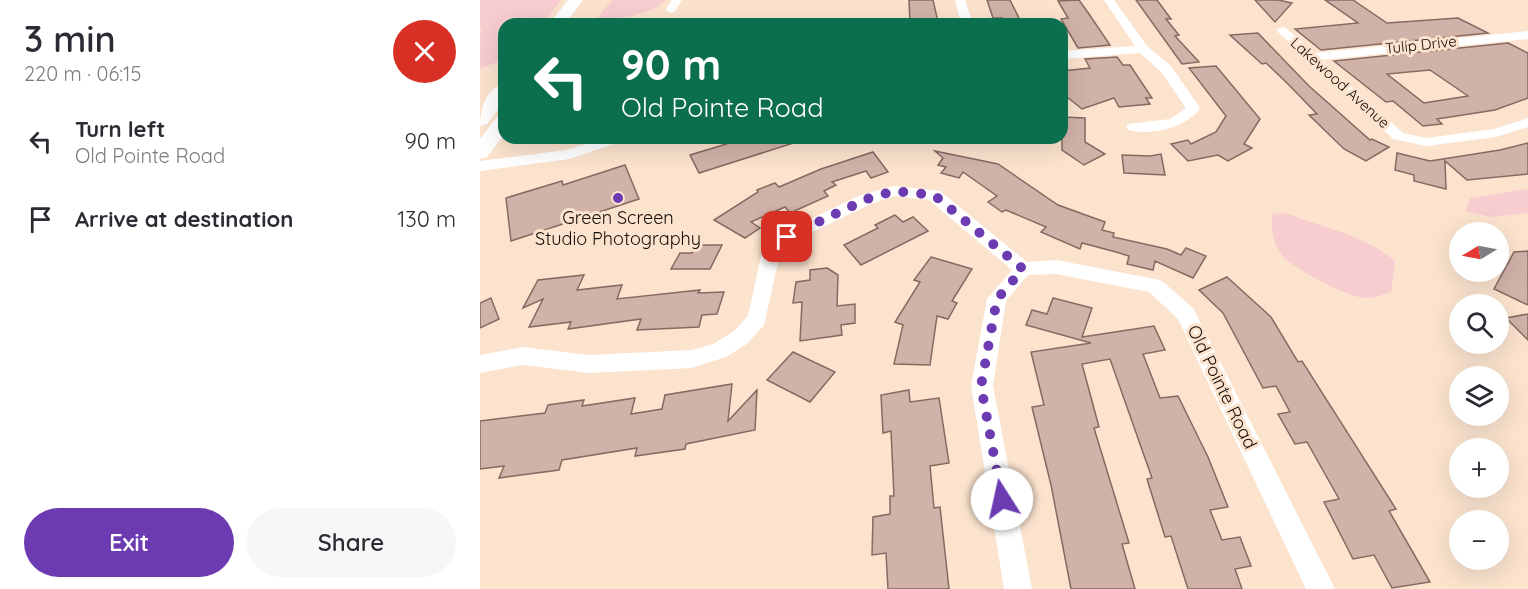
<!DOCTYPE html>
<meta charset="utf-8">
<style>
:root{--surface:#fff;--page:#f7f7f7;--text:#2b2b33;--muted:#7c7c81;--accent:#6c3bb2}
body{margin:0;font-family:Quicksand,sans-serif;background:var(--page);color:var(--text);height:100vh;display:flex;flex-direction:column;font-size:22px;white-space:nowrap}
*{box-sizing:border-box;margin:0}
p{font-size:20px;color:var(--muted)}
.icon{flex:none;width:33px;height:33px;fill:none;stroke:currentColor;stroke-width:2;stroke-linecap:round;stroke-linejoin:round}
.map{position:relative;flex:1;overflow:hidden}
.side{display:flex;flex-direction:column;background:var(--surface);width:480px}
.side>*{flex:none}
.banner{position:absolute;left:18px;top:18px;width:570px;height:126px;border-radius:18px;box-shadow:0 6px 24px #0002;background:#0b6e4f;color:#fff;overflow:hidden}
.needle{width:39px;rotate:260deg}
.fabs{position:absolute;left:969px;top:222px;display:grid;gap:12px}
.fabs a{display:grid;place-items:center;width:60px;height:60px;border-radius:50%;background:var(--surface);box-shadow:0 6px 24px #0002;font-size:30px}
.pin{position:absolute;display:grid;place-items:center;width:51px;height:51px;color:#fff;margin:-26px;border-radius:12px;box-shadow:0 3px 9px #0006}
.me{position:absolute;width:66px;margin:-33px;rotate:350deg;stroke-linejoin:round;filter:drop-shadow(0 0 4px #0008)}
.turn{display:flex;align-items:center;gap:21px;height:126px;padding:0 24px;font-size:27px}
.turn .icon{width:78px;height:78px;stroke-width:2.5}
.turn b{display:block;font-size:42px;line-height:51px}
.round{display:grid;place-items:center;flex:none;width:63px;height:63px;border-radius:32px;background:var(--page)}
.overview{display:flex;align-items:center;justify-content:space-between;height:102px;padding:0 24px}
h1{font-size:36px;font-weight:600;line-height:45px}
.cta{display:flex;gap:12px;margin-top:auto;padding:12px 24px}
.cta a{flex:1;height:69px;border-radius:36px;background:var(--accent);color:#fff;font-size:24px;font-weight:600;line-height:69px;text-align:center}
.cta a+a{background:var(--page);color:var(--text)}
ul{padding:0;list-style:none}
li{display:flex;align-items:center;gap:18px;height:78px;padding:0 24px}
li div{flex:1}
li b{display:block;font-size:22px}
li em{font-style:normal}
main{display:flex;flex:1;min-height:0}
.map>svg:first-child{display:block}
</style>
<main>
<section class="side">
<div class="overview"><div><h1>3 min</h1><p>220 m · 06:15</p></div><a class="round" style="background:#d93025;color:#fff"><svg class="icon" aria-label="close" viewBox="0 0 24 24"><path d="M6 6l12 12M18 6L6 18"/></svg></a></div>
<ul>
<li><svg class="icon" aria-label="left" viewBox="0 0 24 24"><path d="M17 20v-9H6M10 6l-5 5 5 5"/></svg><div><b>Turn left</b><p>Old Pointe Road</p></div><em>90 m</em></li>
<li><svg class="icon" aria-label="arrive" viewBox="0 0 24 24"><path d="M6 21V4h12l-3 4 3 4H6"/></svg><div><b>Arrive at destination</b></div><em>130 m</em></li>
</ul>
<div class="cta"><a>Exit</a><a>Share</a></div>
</section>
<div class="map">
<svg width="1048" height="589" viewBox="0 0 1048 589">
<rect width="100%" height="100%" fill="#fbe3ce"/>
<g fill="#f8cdd0">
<polygon points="0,0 81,0 62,24 24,24 24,59 0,69 0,32 2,29 0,28"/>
<path d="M132 0H187C165 17 143 18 116 20Z"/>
<polygon points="1048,189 1048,213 1011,217 985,211 990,198"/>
<path d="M806 213C843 228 883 234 915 261L911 292C904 294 896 298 888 298 869 299 813 269 801 254 793 243 790 227 793 214Z"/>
</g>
<g fill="#d1b2a9" stroke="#866a62" stroke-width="1.5" fill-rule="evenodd">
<polygon points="429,0 453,0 458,22 430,24"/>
<polygon points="507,0 530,0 542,24 525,24 522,18 513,18"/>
<polygon points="599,0 609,14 630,45 598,48 581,19 588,18 578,1"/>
<polygon points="656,0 677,0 691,19 686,19 699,35 695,36 719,62 702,64"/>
<polygon points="775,0 798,0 812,3 795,22"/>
<polygon points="845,0 873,0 907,23 978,18 1008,33 841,50 815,29 878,23"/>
<polygon points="778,33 829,86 890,140 892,139 909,147 886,161 864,149 829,115 837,114 808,84 786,63 782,64 750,35"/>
<path d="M1028 43 1048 53V98L1015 110 957 119 962 124 943 126 913 101 906 102 854 61ZM950 70 988 96 944 103 907 74Z"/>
<polygon points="637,57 643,65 650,65 672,98 666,98 670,104 639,107 634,98 602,109 582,93 582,71 610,68 605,59"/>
<polygon points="736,66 780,119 764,144 772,148 748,161 738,155 708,161 691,144 708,140 711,144 736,132 746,116 709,68"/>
<polygon points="582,117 605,118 605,142 625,154 604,165 582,150"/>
<polygon points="266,138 320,138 320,141 219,173 210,155"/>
<polygon points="1048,143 1048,174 987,180 965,161 966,189 934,181 934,175 915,170 917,153 950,161 1020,150"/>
<polygon points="455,151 518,164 578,205 625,222 622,230 634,233 633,237 687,249 701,255 706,248 726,256 713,278 675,261 673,270 647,264 649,256 636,252 602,243 600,249 561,232 566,227 526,210 522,212 508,202 517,196 483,172 479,178 461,173 466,167 458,165 463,158"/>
<polygon points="393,152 408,172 391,178 386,171 352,182 356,185 344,191 348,196 310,213 305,207 271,222 280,228 265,238 234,220 278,192 277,190 295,183 299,187 341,169"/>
<polygon points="681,154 685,175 644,173 642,155 670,156"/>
<polygon points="145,165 159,199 31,241 26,198 82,181 83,185"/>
<polygon points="415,215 423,222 433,217 448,231 381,265 364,245 398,228 395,225"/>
<polygon points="216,245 242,245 230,269 191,269 200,253 212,253"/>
<polygon points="1048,251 1048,305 1014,289 1034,252"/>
<polygon points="451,257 492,269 472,301 477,303 468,319 457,316 450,365 414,364 423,325 415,322 440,282 434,280"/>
<polygon points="347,268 358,275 357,306 375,304 375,323 361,325 362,335 320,341 322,302 313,303 316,282 330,280 330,270"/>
<polygon points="104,275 97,290 142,285 137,299 220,290 218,293 244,292 237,314 222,315 219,327 157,330 161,319 88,329 91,322 49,327 63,299 43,308 58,280"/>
<polygon points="747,277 791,317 818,362 822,361 916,509 909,511 950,582 912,588 894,555 873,559 844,502 859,499 827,442 815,444 798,414 810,412 796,386 783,388 743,313 719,290"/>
<polygon points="11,298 19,319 0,328 0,303"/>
<polygon points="573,298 612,308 602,337 674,326 685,350 663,354 680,398 698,396 728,457 748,507 730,510 742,540 760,537 771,566 755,569 762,589 708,589 691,536 685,537 667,479 672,478 630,359 602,364 619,427 614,428 649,543 642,544 655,589 591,589 571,485 552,407 564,405 551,352 611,343 546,325 552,310 567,314"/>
<polygon points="1048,314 1048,340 1026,318"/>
<polygon points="313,352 355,372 330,402 287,380"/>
<polygon points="252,384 248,421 277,390 275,430 206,444 205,449 155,456 157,448 82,460 79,470 19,478 24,466 0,469 0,421 65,413 68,405 104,400 102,406 155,398 151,414 182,409 185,395"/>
<polygon points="429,390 430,402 459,398 469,463 450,466 454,508 460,507 469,589 408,589 406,553 392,555 393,517 410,514 410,496 414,496 411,431 403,433 401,395"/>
</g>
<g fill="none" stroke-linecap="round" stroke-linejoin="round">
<g fill="#fff" fill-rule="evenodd">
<polygon points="192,0 202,0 195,12 191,13 185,10"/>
<polygon points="475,0 485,0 493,24 481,24"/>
<path d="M624 0H634L667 46 692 67 718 105 720 108C707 128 671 136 648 130L646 127 648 124 690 119 706 108 682 73 660 53 582 59V51L655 46Z"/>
<polygon points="802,27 806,28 835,53 1048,31 1048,39 842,60 923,133 946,138 1014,129 1048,118 1048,127 1016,137 946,146 913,139 798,32 796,30"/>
<polygon points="123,138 145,138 143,141 89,159 0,171 0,161 87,150"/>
<polygon points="414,186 460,191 547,262 576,260 675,279 682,281 713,308 855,589 826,589 698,319 669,292 576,274 548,275 526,301 513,386 552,589 524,589 491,386 507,299 532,270 449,200 415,196 393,203 313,241 299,258 284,325 267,344 246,357 212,368 109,373 43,365 0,373 0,355 43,347 109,355 212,350 233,344 253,332 268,316 281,256 301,233 381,195"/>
</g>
<g fill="#fff" fill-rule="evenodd">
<polygon points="88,0 103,0 85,24 69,24"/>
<path d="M24 84V102L7 124 0 126C0 110 5 89 24 84Z"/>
<polygon points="24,115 24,135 7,157 0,159 0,139 17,117"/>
</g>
</g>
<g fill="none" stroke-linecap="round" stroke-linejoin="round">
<polyline stroke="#6c3bb2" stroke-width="10" stroke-dasharray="0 18" points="307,237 387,199 414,191 454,195 543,269 517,299 501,386 522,499"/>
</g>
<circle fill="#6c3bb2" stroke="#fbe3ce" stroke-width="2" cx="138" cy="198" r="6"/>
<g text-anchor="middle" stroke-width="6" stroke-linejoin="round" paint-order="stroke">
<g font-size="15" fill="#140c06" stroke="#fbe3ce">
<text transform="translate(941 45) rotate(-6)" y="5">Tulip Drive</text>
<text transform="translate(860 83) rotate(42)" y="5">Lakewood Avenue</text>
</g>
<g font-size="18" fill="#140c06" stroke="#fbe3ce">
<text x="138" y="224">Green Screen<tspan x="138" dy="21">Studio Photography</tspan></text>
</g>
<g font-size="18" fill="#140c06" stroke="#fbe3ce">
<text transform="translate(742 387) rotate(64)" y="6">Old Pointe Road</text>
</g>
</g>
</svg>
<div class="fabs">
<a><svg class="needle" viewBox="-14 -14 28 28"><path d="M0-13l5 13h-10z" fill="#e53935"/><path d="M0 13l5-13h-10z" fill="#7c7c81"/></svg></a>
<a><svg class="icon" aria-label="search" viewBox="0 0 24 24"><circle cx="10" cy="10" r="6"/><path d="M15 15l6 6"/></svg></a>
<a><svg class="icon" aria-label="layers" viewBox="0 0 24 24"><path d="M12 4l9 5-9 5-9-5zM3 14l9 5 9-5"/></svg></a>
<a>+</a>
<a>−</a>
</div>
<div class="pin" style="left:307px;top:237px;background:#d93025"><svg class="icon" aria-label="arrive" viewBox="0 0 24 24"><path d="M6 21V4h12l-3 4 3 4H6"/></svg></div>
<svg class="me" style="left:522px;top:499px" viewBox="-20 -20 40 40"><circle r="19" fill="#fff"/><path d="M0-13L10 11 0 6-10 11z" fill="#6c3bb2"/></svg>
<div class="banner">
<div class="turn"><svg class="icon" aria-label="left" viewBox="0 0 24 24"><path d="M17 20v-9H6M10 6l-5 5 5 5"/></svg><div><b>90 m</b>Old Pointe Road</div></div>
</div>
</div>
</main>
